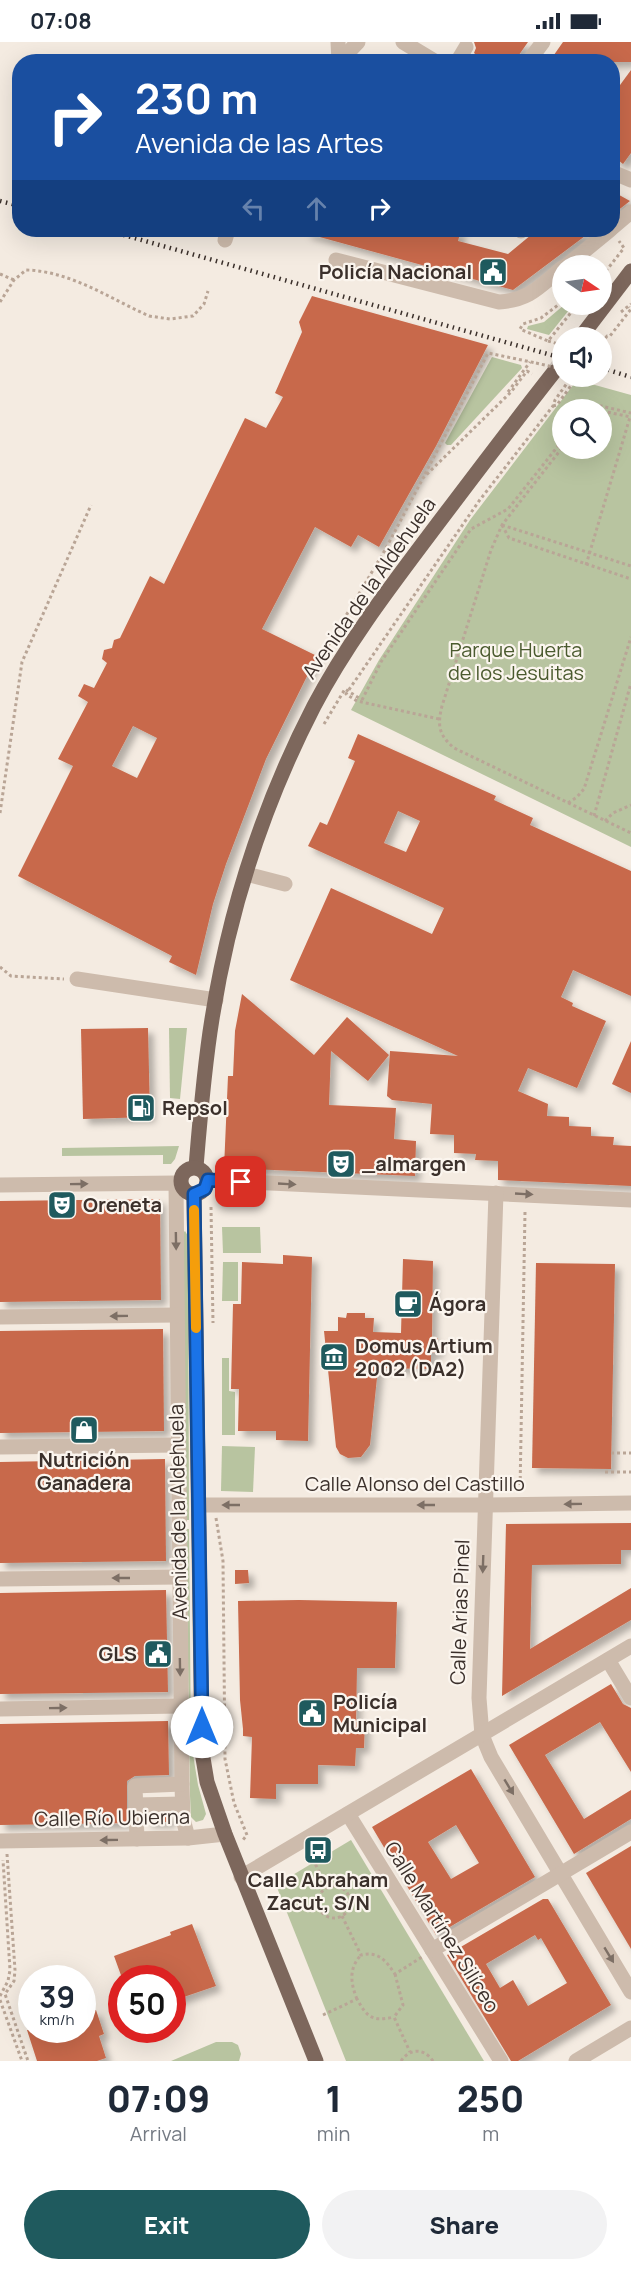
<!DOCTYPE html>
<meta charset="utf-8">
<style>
:root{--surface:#fff;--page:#f2f2f3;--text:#1f2937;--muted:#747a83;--accent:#1f5a5e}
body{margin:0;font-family:Manrope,sans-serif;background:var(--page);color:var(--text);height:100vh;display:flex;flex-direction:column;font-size:22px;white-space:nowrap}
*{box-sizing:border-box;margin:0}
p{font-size:20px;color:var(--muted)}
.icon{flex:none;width:33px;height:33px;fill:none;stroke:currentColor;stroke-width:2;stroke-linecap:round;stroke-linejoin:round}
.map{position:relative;height:2019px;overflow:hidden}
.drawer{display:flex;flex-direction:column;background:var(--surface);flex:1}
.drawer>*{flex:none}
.top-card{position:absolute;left:12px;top:12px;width:608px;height:183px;border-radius:24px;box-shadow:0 6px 24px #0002;background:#1a4fa0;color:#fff;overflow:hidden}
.needle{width:39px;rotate:103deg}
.buttons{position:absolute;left:552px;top:213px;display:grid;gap:12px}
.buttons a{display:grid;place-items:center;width:60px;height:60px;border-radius:50%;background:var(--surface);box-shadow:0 6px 24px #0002;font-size:30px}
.speed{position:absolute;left:18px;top:1923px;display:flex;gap:12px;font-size:30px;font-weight:700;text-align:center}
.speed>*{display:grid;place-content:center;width:78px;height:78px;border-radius:50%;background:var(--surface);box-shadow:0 6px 24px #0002;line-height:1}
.speed small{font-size:15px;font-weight:400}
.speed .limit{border:9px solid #d22;background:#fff;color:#111}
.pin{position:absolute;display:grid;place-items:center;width:51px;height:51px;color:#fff;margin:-26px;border-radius:12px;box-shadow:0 3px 9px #0006}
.me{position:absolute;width:66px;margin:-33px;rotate:0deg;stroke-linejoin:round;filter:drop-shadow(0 0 4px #0008)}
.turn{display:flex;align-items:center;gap:21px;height:126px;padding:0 24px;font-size:27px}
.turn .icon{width:78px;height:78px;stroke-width:2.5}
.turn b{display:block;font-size:42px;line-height:51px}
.lanes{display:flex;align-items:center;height:57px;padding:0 24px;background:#0003;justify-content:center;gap:30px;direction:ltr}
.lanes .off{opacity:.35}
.eta{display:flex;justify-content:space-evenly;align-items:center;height:102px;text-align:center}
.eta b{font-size:36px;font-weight:800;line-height:42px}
.primary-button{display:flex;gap:12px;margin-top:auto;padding:12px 24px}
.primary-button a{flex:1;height:69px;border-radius:36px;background:var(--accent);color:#fff;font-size:24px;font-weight:800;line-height:69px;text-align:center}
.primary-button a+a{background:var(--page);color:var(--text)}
.status{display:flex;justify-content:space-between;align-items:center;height:42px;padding:0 30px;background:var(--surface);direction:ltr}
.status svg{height:16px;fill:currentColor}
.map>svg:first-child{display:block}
</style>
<div class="status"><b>07:08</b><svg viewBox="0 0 49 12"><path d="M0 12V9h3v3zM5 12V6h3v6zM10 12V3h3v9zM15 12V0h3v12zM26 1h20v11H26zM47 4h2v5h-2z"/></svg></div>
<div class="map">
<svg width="631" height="2019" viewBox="0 0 631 2019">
<defs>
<filter id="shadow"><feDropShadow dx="5.5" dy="5.5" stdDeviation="3" flood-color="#0004"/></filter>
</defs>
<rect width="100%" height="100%" fill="#f4ebe1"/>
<g fill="#b8c4a0" fill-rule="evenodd">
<polygon points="564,263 573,263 549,293 527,287 528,284 544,280"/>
<polygon points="492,315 521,323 522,326 451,403 447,403 445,401"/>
<path d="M577 338 631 353V805L351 668 379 618 470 478ZM562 368H602V406H562Z"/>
<polygon points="169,986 187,986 180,1057 170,1056"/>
<polygon points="179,1104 175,1117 171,1122 163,1122 163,1113 62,1114 62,1106"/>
<polygon points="222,1185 260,1185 261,1211 223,1211"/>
<polygon points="185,1189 188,1194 189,1478 186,1478 183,1191"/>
<polygon points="223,1220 238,1220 238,1259 222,1259"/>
<polygon points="222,1316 229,1316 229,1349 235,1350 235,1393 222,1393"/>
<polygon points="222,1404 255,1405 253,1450 221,1449"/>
<polygon points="186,1487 189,1487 191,1700 198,1743 206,1772 203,1778 196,1780 191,1775 190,1754"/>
<polygon points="351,1798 484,2019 346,2019 276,1843"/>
<polygon points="216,2000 232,2000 238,2003 241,2012 239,2019 171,2019"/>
</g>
<g fill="#c8694b" fill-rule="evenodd" filter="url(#shadow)">
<polygon points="474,0 528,0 514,20 485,20 474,11 476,6"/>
<polygon points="563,0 631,0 631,20 583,20 576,14 572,20 549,20"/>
<polygon points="631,28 631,111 623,122 612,113 612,54"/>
<polygon points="612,149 630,159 612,173"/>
<polygon points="306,188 461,188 458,199 508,212 537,188 593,188 513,248 305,191"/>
<path d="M312 254 488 303 436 404 379 505 358 493 351 505 315 485 262 587 317 614 266 717 226 822 213 862 196 933 169 920 172 914 18 834 73 724 58 717 88 660 78 654 84 642 94 646 107 621 102 617 104 608 112 606 114 598 120 596 150 534 164 542 245 376 266 386 283 355 275 351 302 290 299 280ZM133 684 157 696 137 736 112 724Z"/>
<path d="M358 692 496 754 494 758 533 776 530 783 631 829V954L573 928 561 955 573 961 572 964 606 979 577 1046 528 1026 518 1049 548 1062 547 1074 569 1075V1084L591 1085V1094L614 1095 613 1103 631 1104V1144L498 1138V1119L475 1118 476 1112 454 1111V1093L430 1092 432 1062 392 1058 387 1054 390 1009 458 1014 290 938 331 846 432 892 444 866 308 804 320 780 327 783 355 719 348 716ZM398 769 420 779 406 810 384 801Z"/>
<polygon points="242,952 314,1013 347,975 389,1013 368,1039 331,1009 329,1063 396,1066 394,1097 416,1099 415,1134 224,1126 228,1034 233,1034 235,989"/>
<polygon points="148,986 150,1075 83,1077 81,987"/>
<polygon points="631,999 631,1051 612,1042"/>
<polygon points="160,1157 161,1258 0,1260 0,1159"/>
<polygon points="283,1213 312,1215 308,1399 276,1398 276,1389 238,1389 239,1347 231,1347 233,1262 241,1262 242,1220 283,1222"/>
<polygon points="403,1217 433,1219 432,1296 438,1296 438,1311 431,1310 431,1327 378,1326 370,1403 361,1415 348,1416 340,1412 336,1405 324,1289 338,1289 338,1275 346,1276 347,1271 365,1271 365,1276 374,1276 373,1290 401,1291"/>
<polygon points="536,1221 615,1222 611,1427 532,1426"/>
<polygon points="163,1287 164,1389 0,1391 0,1289"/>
<polygon points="165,1417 166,1519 0,1521 0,1420"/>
<polygon points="631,1481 631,1508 621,1508 621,1522 532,1523 530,1607 631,1546 631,1578 502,1654 506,1482"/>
<polygon points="235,1528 248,1528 249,1541 235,1542"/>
<polygon points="166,1548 168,1650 0,1652 0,1551"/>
<polygon points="299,1558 397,1560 395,1626 357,1626 356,1680 365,1680 364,1706 356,1706 355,1724 318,1723 318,1742 276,1742 276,1757 250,1756 252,1695 243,1694 243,1687 240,1658 238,1559"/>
<polygon points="611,1642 623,1662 631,1666 631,1730 600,1680 545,1713 584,1777 631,1748 631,1777 574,1812 509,1703"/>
<polygon points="168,1679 169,1733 135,1734 127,1739 127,1781 0,1783 0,1682"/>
<path d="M471 1727 535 1835 436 1893 372 1785ZM456 1783 479 1821 451 1837 428 1800Z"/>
<polygon points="170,1772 170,1780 146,1780 146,1773"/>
<polygon points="631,1804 631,1907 586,1831"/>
<path d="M543 1857H548L611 1963 518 2019H511L447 1913ZM535 1893 538 1898 541 1896 567 1941 528 1964 513 1938 500 1946 486 1922Z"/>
<polygon points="192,1882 216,1944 172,1959 172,1936 122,1936 114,1914 171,1893 170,1890"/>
<polygon points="96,1968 104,1992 99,1994 106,2016 97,2019 37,2019 27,1988 82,1988 82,1973"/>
</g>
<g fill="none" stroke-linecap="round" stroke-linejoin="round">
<polyline stroke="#cfc6bd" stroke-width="15" stroke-dasharray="15 8" stroke-linecap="butt" points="554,330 562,318"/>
<g stroke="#b9a596" stroke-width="3" stroke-dasharray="3 3" stroke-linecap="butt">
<polyline points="0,232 14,238"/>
<polyline points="602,234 624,206 619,199"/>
<path d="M0 260 14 238 26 228C70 229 109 256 149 274L170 277 193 274 204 262 208 249"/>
<polyline points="562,260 541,276 523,282 520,287 548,299 578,262"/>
<polyline points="621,270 631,262"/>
<polyline points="548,299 562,303"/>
<polyline points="602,301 607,294 610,294 631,267 629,265"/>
<polyline points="508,350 530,320"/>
<polyline points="553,364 557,363 578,334"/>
<polyline points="588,368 601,364 631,371"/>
<polyline points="602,369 631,375"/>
<path d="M562 406 502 483 491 508 442 664C437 684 439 693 454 706L631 791"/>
<polyline points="425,432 488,311 536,321"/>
<polyline points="502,483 509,496 631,537"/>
<polyline points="502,483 631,524"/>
<polyline points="586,523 630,375"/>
<polyline points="325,609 385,508 423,436 511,350 527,329 532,332"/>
<polyline points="362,658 381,620 471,487 508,467 562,399"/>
<polyline points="439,677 357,659 346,652 479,459 553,364 555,358 570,337 567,335"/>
<polyline points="324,682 345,647 362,658"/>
<polyline points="568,761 577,755 584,747 631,595"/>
<polyline points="0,771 22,620 91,463"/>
<polyline points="594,774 631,641"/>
<polyline points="605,779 613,771 631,763"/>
<polyline points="0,925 11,934 64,937"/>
<polyline points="211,1165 213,1281"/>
<polyline points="611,1411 631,1411"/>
<polyline points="605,1430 631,1430"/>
<polyline points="520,1449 525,1170"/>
<polyline points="216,1476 223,1519 225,1717 234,1761 247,1793 242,1799"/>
<polyline points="7,1812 15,1928 14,1939 5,1952 28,2019"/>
<polyline points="313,1817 326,1845"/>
<circle cx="334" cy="1860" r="16"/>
<path d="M342 1874 361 1913C379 1909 386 1919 395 1932L422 1915"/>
<polyline points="395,1932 403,1963 394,1975 410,2010"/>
<polyline points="0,1954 8,1939 10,1928 3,1818"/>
<path d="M357 1957C351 1942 348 1927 361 1913"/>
<polyline points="0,1958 22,2019"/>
<path d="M323 1973 357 1957C367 1975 372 1980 394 1975"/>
<path d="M401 2019C410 2006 424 2006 433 2019"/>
</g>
<g stroke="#cdbbac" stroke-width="15">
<polyline points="338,0 339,19"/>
<polyline points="403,0 436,20"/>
<polyline points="339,20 358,0"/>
<polyline points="457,20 466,5"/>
<polyline points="528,20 543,0"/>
<polyline points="612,130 631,138"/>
<polyline points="612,186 631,170"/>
<polyline points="520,188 521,189"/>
<polyline points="225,198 228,188"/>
<path d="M336 218 499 260C530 258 539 245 562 226"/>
<polyline points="566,224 610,188"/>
<polyline points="246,832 285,842"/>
<polyline points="77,937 216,958"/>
<polyline points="208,1138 631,1158"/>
<polyline points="176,1141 182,1742 183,1777 188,1796"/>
<polyline points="0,1143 176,1141 181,1143"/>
<polyline points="496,1151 479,1656 482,1693 491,1715 631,1950"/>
<polyline points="0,1275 177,1273"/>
<polyline points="0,1405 178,1403"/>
<polyline points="199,1463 484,1463 631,1461"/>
<polyline points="0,1537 179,1535"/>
<polyline points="608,1618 631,1656"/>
<polyline points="0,1667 181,1664"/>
<polyline points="136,1763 182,1762"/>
<polyline points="348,1772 501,2019"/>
<polyline points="137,1797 135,1744 182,1742"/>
<polyline points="0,1799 188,1796 225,1792"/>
<polyline points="241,1835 631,1604"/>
<polyline points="432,1908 631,1790"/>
<polyline points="576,2019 631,1986"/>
</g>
<g stroke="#7d675c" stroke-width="15">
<polyline points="580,296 631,229"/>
<path d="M196 1125C200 1076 204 1026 212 977 229 869 264 761 314 664 347 601 391 544 433 488 473 435 513 382 554 330"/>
<circle cx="194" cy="1139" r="13"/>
<polyline points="194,1152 202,1710 207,1740 225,1792 316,2019"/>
</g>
<g stroke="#3b302b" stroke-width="4.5" stroke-dasharray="1.5 4.5" stroke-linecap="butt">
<polyline points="0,159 20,164"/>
<polyline points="106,188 562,316"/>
<polyline points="602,326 631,335"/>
</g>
<polyline stroke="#b9a596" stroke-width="3" stroke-dasharray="3 3" stroke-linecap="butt" points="536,321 562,327"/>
</g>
<defs><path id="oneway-solid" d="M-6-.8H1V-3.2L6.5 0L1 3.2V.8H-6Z" transform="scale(1.5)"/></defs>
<g fill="#7d6f65">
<use href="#oneway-solid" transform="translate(79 1142) rotate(-1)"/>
<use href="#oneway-solid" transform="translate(287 1142) rotate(3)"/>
<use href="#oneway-solid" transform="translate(524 1152) rotate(3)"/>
<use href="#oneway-solid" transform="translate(176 1199) rotate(89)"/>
<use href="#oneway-solid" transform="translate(119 1274) rotate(179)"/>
<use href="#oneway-solid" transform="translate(573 1462) rotate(179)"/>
<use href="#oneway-solid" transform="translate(231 1463) rotate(-180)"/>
<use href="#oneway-solid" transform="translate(426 1463) rotate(-180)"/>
<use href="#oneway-solid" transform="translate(483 1522) rotate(92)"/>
<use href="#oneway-solid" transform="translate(121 1536) rotate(180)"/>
<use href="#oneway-solid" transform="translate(180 1625) rotate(89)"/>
<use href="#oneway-solid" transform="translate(58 1666) rotate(-1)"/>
<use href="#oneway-solid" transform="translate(509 1745) rotate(59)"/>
<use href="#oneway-solid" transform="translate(109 1798) rotate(179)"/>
<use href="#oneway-solid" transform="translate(609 1913) rotate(59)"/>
</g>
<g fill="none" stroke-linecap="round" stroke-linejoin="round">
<g stroke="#114b97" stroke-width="15">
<polyline id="route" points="202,1685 194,1152 205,1147 208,1138 241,1140"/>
</g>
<use href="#route" stroke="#1a73e8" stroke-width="10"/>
<polyline stroke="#f59e0b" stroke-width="10" points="194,1168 196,1286"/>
</g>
<defs>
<g id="civic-square" transform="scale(1.5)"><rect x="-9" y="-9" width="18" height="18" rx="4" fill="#1f5a5e" stroke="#fbf5ee"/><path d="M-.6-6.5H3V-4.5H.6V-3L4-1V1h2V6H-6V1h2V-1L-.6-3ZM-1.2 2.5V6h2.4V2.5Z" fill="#fff"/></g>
<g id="fuel-square" transform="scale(1.5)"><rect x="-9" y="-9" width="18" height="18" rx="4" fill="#1f5a5e" stroke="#fbf5ee"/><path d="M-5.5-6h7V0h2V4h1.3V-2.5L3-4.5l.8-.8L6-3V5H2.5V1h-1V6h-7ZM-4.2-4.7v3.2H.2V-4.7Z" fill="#fff"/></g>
<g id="theatre-square" transform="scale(1.5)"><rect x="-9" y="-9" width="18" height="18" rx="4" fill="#1f5a5e" stroke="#fbf5ee"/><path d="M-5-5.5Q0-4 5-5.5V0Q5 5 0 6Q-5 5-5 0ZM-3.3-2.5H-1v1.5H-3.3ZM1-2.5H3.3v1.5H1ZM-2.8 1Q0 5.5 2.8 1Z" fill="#fff"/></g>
<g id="cafe-square" transform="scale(1.5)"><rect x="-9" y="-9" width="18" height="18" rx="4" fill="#1f5a5e" stroke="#fbf5ee"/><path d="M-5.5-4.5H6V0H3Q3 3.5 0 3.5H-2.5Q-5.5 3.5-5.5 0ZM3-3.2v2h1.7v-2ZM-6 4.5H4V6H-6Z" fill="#fff"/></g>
<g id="museum-square" transform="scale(1.5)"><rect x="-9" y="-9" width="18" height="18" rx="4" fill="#1f5a5e" stroke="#fbf5ee"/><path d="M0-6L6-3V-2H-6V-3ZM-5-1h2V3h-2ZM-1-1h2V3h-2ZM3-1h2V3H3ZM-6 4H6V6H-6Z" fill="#fff"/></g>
<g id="shop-square" transform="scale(1.5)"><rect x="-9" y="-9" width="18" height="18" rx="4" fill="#1f5a5e" stroke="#fbf5ee"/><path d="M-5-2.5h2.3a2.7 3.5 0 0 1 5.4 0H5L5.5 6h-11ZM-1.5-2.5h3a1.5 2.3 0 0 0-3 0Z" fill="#fff"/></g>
<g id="bus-square" transform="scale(1.5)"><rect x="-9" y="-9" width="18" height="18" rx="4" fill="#1f5a5e" stroke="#fbf5ee"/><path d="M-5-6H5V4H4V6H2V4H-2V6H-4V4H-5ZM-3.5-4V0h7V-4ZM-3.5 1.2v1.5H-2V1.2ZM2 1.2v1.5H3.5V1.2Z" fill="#fff"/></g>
</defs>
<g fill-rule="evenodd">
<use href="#civic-square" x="493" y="230"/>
<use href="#fuel-square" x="141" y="1066"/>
<use href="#theatre-square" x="341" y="1122"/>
<use href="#theatre-square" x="62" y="1163"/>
<use href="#cafe-square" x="408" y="1262"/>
<use href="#museum-square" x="334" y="1315"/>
<use href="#shop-square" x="84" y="1388"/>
<use href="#civic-square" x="158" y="1612"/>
<use href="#civic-square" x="312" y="1671"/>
<use href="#bus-square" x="318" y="1808"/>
</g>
<g text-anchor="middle" stroke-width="4.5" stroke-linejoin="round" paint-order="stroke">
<g font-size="20" font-weight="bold" fill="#3b302b" stroke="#fbf5ee" text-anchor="start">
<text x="472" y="237" text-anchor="end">Policía Nacional</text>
<text x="162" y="1073">Repsol</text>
<text x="362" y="1129">_almargen</text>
<text x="83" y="1170">Oreneta</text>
<text x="429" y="1269">Ágora</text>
<text x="355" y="1311">Domus Artium<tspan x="355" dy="23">2002 (DA2)</tspan></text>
<text x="84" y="1425" text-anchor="middle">Nutrición<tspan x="84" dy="23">Ganadera</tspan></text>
<text x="137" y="1619" text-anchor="end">GLS</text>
<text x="333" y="1667">Policía<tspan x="333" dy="23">Municipal</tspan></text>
<text x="318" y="1845" text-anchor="middle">Calle Abraham<tspan x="318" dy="23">Zacut, S/N</tspan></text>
</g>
<g font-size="20" fill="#3b302b" stroke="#fbf5ee">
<text transform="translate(369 546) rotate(-55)" y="7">Avenida de la Aldehuela</text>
<text x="415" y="1449">Calle Alonso del Castillo</text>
<text transform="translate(178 1470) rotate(-91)" y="7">Avenida de la Aldehuela</text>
<text transform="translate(460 1570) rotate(-88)" y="7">Calle Arias Pinel</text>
<text transform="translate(112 1776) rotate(-1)" y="7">Calle Río Ubierna</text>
<text transform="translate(442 1885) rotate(58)" y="7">Calle Martínez Silíceo</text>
</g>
<g font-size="20" fill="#4a5a2e" stroke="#fbf5ee">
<text x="516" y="615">Parque Huerta<tspan x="516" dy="23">de los Jesuitas</tspan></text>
</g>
</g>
</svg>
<div class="buttons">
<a><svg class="needle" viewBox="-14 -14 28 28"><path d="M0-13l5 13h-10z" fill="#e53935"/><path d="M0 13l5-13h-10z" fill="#747a83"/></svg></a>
<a><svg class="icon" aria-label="sound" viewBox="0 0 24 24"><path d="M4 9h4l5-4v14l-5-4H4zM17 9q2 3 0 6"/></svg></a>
<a><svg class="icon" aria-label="search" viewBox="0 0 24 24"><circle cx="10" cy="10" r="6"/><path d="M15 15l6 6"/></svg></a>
</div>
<div class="speed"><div>39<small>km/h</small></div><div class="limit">50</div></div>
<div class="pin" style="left:241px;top:1140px;background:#d93025"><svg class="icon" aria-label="arrive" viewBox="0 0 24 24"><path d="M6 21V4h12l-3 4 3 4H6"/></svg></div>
<svg class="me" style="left:202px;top:1685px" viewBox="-20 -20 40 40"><circle r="19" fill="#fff"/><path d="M0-13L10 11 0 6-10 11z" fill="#1a73e8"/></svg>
<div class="top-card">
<div class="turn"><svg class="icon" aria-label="right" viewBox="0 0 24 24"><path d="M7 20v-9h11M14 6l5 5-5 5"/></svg><div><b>230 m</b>Avenida de las Artes</div></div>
<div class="lanes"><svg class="icon off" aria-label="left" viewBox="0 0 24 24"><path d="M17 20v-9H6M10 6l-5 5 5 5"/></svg><svg class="icon off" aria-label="ahead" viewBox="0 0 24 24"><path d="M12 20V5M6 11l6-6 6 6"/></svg><svg class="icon" aria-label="right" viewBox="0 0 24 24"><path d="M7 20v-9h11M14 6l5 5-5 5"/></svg></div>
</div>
</div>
<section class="drawer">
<div class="eta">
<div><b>07:09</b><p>Arrival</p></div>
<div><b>1</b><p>min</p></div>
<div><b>250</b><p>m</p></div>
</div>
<div class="primary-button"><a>Exit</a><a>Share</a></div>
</section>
